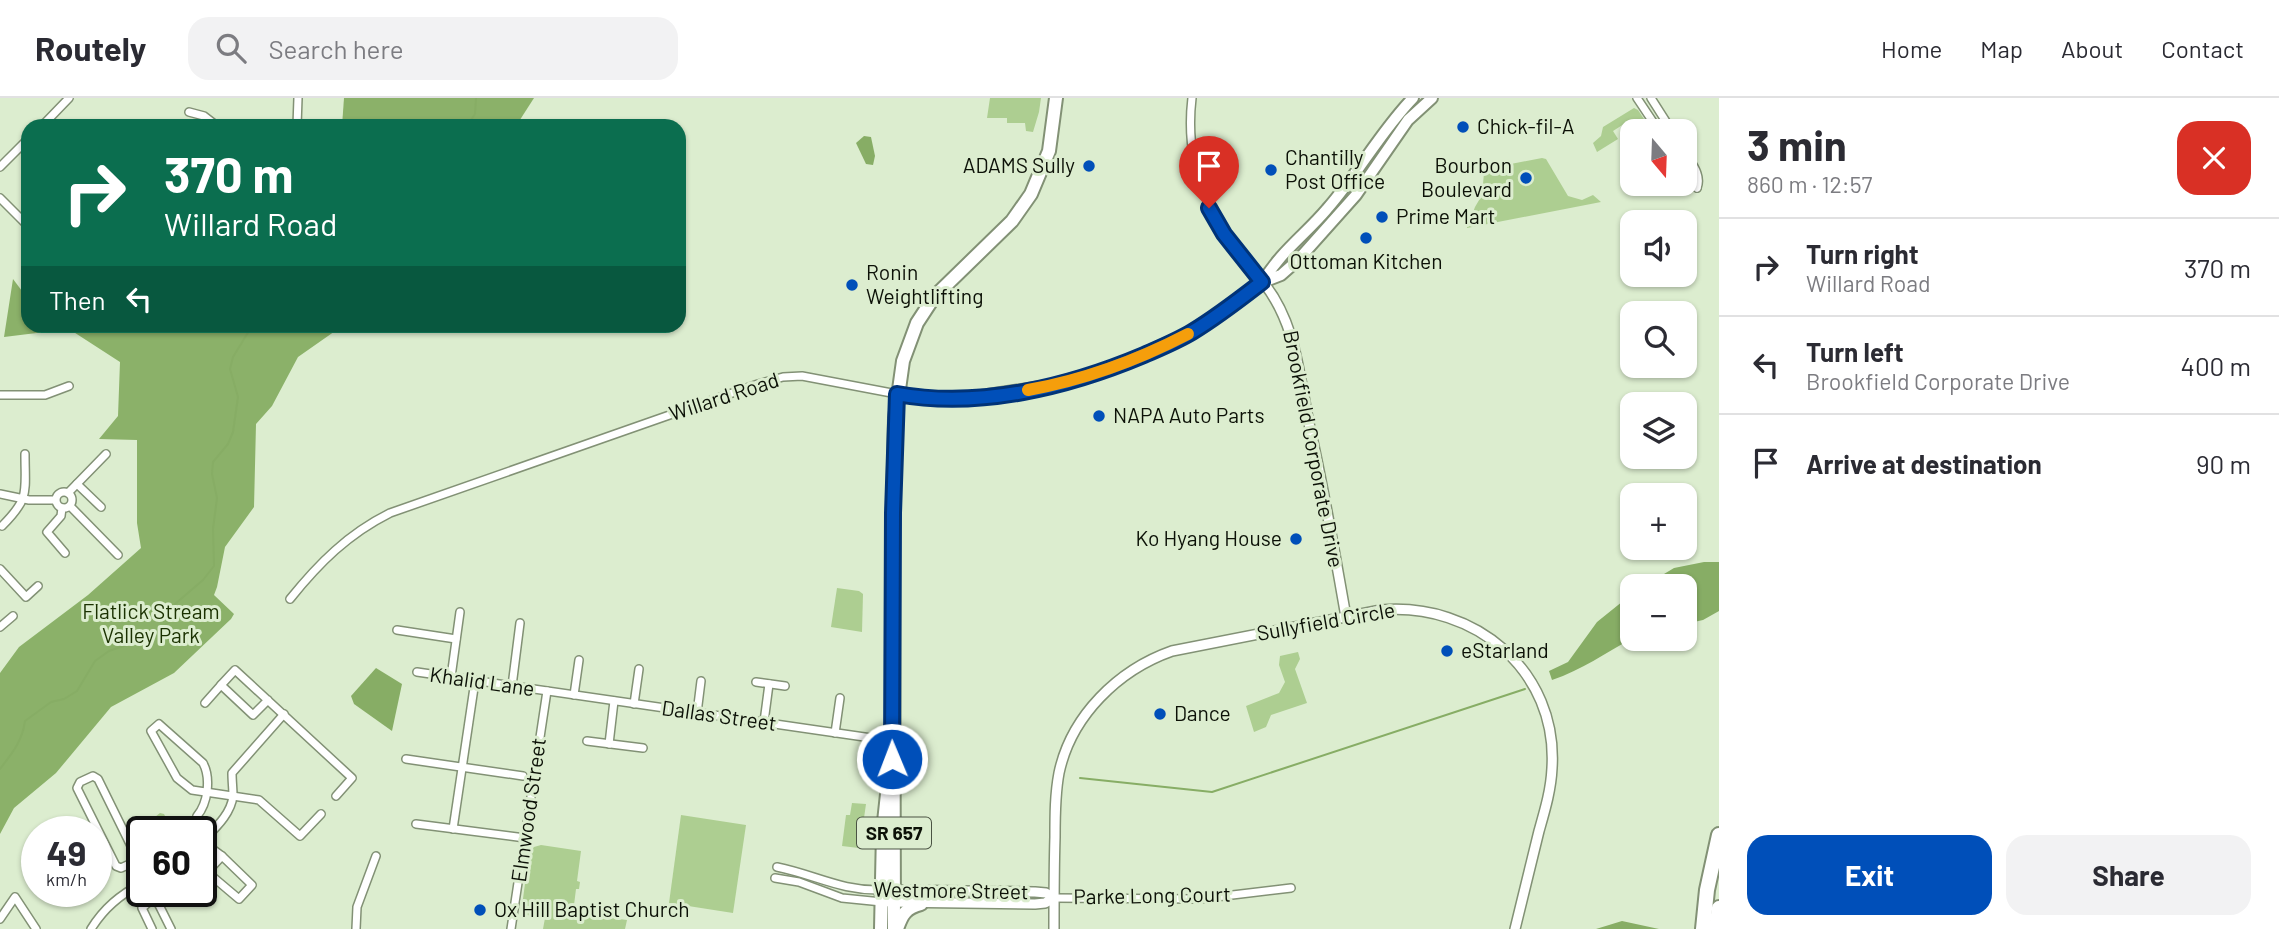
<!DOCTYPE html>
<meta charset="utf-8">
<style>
:root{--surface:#fff;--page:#f2f2f3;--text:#2b2b33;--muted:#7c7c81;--line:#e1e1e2;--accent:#004fb9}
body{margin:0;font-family:Barlow,sans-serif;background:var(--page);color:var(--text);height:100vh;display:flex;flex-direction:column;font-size:26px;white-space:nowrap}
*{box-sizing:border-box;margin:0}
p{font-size:23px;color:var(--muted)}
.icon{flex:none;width:38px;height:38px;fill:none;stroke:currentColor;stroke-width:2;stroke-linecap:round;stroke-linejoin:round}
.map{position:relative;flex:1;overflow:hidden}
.details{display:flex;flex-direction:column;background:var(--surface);width:560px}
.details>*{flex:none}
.banner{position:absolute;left:21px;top:21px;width:665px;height:214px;border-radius:21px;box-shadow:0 2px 5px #0004;background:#0b6e4f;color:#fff;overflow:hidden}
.needle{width:46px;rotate:161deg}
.fabs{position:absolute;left:1620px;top:21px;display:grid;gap:14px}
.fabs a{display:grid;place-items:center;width:77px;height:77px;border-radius:14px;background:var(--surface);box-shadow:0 2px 5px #0004;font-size:35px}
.speed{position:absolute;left:21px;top:718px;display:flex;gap:14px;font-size:35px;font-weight:700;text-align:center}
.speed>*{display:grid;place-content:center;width:91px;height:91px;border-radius:50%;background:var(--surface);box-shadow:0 2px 5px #0004;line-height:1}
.speed small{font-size:18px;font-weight:400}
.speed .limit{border:4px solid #111;border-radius:10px;background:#fff;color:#111}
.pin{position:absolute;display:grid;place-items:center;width:60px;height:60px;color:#fff;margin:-72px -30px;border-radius:50% 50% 50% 0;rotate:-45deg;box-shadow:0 0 7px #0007}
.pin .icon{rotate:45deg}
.me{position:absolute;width:77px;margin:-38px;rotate:359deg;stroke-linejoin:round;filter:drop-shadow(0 0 5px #0008)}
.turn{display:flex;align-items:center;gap:24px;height:147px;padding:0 28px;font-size:32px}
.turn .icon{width:91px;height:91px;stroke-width:2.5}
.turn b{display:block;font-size:49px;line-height:60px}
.then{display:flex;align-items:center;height:66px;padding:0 28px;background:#0003;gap:14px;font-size:26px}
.round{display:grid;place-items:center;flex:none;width:74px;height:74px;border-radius:21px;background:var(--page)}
.headline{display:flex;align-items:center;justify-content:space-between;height:119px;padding:0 28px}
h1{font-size:42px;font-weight:700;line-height:52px}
.button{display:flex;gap:14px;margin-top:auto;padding:14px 28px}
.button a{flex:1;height:80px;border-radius:21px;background:var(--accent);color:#fff;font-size:28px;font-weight:700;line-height:80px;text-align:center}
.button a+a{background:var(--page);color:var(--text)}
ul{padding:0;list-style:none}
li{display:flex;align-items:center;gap:21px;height:98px;padding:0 28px;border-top:2px solid var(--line)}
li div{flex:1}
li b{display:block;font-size:26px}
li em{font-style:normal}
header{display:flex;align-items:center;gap:42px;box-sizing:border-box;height:98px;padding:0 35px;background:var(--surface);border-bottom:2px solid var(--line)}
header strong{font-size:33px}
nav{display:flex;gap:38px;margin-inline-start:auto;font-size:24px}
.search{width:490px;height:63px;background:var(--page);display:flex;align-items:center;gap:18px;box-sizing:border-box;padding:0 24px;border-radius:21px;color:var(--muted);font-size:26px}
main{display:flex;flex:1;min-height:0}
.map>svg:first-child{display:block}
</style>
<header>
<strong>Routely</strong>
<div class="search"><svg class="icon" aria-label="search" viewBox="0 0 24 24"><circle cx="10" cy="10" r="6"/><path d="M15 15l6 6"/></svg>Search here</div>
<nav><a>Home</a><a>Map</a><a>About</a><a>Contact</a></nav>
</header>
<main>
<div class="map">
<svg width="1719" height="831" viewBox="0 0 1719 831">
<rect width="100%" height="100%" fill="#dcedcf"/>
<g fill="#adce91">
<polygon points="990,0 1041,0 1039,14 1033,34 1026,33 1025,25 1007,25 1007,20 987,20"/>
<polygon points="1634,10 1638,12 1652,33 1633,33 1627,24 1613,33 1618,41 1597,54 1593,45 1601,38 1603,29"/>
<polygon points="1542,60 1546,61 1568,98 1582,102 1593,97 1601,104 1467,130 1467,126 1469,125 1475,109 1482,97 1484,75 1481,75 1480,72"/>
<polygon points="837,490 859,493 863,496 862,534 831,529"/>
<polygon points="1298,554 1300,561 1295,571 1307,605 1271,617 1266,629 1254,634 1246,608 1279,595 1285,584 1279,567 1280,558"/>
<polygon points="852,705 866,706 864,720 868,721 865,742 868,743 867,751 842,748 846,717 850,717"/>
<polygon points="160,715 164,716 166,720 175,724 165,733 161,733 155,719"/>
<polygon points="681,717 746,727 733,815 669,805"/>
<polygon points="541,747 581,753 577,783 580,784 579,791 576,791 573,815 627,822 625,831 543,831 545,820 521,816 529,755 534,749"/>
</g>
<g fill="#8bb169">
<polygon points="344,0 534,0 516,28 342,28"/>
<polygon points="13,181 28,201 28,228 348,228 338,231 298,259 272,308 256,326 254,409 225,449 217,489 214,497 234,516 231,521 174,575 111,609 56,675 14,710 0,736 0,575 19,549 88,497 141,450 137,425 137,342 99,341 118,318 120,264 69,231 4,239"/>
</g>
<g fill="#87ad65">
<polygon points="864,38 871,39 875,58 873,67 866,66 856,45"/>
<polygon points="1704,464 1719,464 1719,513 1703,522 1685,526 1685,488 1644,488 1674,470"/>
<path d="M1633 495V540C1605 555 1582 572 1552 582L1549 573 1568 564 1597 524Z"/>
<polygon points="376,570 402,586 392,633 354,606 351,598"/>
<polygon points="1622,823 1659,831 1596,831"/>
</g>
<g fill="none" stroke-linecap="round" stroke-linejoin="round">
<g stroke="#87ad65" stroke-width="2">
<polyline points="467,28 475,16 476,0"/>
<path d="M0 671C12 655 22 644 25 623L51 604 64 601 77 593 95 563 109 553 150 539 169 524 175 506 203 482 214 468 213 431 217 400 212 376 213 364 228 346 233 334 238 299 230 271 233 259 252 228"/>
<polyline points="1080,680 1212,694 1525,591"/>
</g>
<g stroke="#829175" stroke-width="10">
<g id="minor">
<path d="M1192 0C1183 75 1214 130 1263 184"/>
<polyline points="1637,0 1659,33"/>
<polyline points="1651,0 1672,33"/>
<polyline points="189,14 204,18 217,28"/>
<polyline points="42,28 69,0"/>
<polyline points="297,28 298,0"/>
<path d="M1685 54C1692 66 1702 77 1697 90"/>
<polyline points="0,69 28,41"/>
<polyline points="1685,75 1697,90"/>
<polyline points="0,100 28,128"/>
<polyline points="0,297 45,297 69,288"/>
<polyline points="77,386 101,409"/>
<circle cx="64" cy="402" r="8"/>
<polyline points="68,395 106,356"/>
<polyline points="0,396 29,402 55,402"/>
<polyline points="70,408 118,457"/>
<polyline points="62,410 61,418 47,434 65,455"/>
<path d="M2 428C30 400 25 395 25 356"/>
<polyline points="0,471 26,499 38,488"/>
<path d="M290 501C319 465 348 436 390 415L758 286 783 279 802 278 897 296"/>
<polyline points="0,529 13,518"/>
<polyline points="397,532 456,541"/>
<polyline points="417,574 892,643"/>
<polyline points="451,579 460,514"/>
<polyline points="756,584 785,588"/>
<polyline points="512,588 520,525"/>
<polyline points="574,597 579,562"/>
<polyline points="268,602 253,617 221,587 235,572 352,680 336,698"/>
<polyline points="205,605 221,587"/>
<polyline points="634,606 639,571"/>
<polyline points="697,615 701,583"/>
<polyline points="764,624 769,586"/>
<polyline points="835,635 840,600"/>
<polyline points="587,643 643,650"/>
<polyline points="609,646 614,603"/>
<polyline points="406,661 523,678"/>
<polygon points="93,678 98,681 136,758 134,764 121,770 116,768 77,690 80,684"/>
<path d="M197 718C208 705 211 680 203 665L159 626 151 633 177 680 192 692 259 702 300 738 321 716"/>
<polyline points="416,726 525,740"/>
<polyline points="453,731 475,583"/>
<polyline points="203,744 222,758"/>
<path d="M201 745C213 732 231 717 233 698 233 691 232 683 232 675L284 616"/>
<polygon points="222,758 252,787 239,801 207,774"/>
<polyline points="134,764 142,786"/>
<path d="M777 769C816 777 841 793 882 792"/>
<polyline points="775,780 799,784 842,800 882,804"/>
<polyline points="145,793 150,803 158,805 171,831"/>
<polyline points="1054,800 1199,801 1291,790"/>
<polyline points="150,803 142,810 152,831"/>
<polyline points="0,821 15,799 36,831"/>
<path d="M91 831C104 810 120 797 142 785"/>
<polyline points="356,831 357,809 376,758"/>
<polyline points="511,831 547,593"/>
</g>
</g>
<g stroke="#829175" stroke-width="12">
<g id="tertiary">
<path d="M1263 184C1297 226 1299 279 1310 330 1324 392 1335 456 1346 519"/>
<polyline points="889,792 1035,794 1046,795 1054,800"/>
<polyline points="889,804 1035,806 1045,805 1054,800"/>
<path d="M1054 831C1054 800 1054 770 1055 739 1055 717 1055 696 1059 675 1071 618 1118 572 1172 553L1381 512C1475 504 1558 573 1552 670 1551 692 1545 712 1539 733 1531 766 1523 798 1515 831"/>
</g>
</g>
<g stroke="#829175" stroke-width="14">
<g id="secondary">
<path d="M1263 184C1279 155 1306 136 1327 111 1358 76 1380 34 1413 0"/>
<polyline points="897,296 919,300 968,300 1047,288 1112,270 1192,234 1263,184 1281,177 1298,162 1356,97 1408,22 1432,0"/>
</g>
</g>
<g stroke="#829175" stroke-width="16">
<g id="primary">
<polyline points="881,831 883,733 887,696"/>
<polyline points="894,831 893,415 895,320 903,263 917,225 934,199 1012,123 1031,96 1049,53 1056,0"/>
<path d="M897 831C902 816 906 810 921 806"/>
</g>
</g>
<g stroke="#829175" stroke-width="18">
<g id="motorway">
<polyline points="1703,831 1707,792 1719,737"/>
<polyline points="1716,831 1719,810"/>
</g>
</g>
<use href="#minor" stroke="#fff" stroke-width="7"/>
<use href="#tertiary" stroke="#fff" stroke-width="9"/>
<use href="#secondary" stroke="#fff" stroke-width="10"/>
<use href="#primary" stroke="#fff" stroke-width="12"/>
<use href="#motorway" stroke="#fff" stroke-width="14"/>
</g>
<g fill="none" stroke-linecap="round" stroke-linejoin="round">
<g stroke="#003378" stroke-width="18">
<path id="route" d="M892 661 893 415 897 296C979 311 1068 289 1144 257 1160 250 1177 243 1192 234 1217 219 1240 201 1262 184L1224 136 1209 110"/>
</g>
<use href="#route" stroke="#004fb9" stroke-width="12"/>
<path stroke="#f59e0b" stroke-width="12" d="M1028 292C1084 282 1138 262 1188 236"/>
</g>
<g fill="#004fb9" stroke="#dcedcf" stroke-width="2.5">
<circle cx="1463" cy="29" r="7"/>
<circle cx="1089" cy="68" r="7"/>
<circle cx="1271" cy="72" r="7"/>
<circle cx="1526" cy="80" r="7"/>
<circle cx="1382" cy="119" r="7"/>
<circle cx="1366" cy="140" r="7"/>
<circle cx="852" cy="187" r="7"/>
<circle cx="1099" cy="318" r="7"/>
<circle cx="1296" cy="441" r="7"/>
<circle cx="1447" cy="553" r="7"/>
<circle cx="1160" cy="616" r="7"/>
<circle cx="480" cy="812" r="7"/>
</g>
<g text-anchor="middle" stroke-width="6" stroke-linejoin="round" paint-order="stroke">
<rect fill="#dcedcf" stroke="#4a5343" stroke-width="2" x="857" y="719.5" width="74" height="31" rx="5"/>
<g font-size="19" font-weight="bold" fill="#0c1107">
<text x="894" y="742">SR 657</text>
</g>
<g font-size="21" fill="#0c1107" stroke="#dcedcf" text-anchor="start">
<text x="1477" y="36">Chick-fil-A</text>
<text x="1285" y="67">Chantilly<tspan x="1285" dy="24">Post Office</tspan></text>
<text x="1075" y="75" text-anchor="end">ADAMS Sully</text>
<text x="1512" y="75" text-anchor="end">Bourbon<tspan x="1512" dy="24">Boulevard</tspan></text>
<text x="1396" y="126">Prime Mart</text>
<text x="1366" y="171" text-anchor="middle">Ottoman Kitchen</text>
<text x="866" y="182">Ronin<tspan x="866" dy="24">Weightlifting</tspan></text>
<text x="1113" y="325">NAPA Auto Parts</text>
<text x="1282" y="448" text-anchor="end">Ko Hyang House</text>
<text x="1461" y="560">eStarland</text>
<text x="1174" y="623">Dance</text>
<text x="494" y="819">Ox Hill Baptist Church</text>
</g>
<g font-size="21" fill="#0c1107" stroke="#dcedcf">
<text transform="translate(724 299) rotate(-18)" y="7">Willard Road</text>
<text transform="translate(1313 351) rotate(79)" y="7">Brookfield Corporate Drive</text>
<text transform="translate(1326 524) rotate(-10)" y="7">Sullyfield Circle</text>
<text transform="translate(482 584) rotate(8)" y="7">Khalid Lane</text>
<text transform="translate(719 618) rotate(8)" y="7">Dallas Street</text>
<text transform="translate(529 712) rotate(-82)" y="7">Elmwood Street</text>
<text transform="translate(951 793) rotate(1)" y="7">Westmore Street</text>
<text transform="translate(1152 798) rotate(-1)" y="7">Parke Long Court</text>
</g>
<g font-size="21" fill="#1a3100" stroke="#dcedcf">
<text x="151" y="521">Flatlick Stream<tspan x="151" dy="24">Valley Park</tspan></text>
</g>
</g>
</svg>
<div class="fabs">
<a><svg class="needle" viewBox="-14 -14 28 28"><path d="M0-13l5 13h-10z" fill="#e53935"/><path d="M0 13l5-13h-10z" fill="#7c7c81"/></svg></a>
<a><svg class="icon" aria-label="sound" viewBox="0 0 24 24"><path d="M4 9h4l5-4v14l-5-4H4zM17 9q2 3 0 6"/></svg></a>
<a><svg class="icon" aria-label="search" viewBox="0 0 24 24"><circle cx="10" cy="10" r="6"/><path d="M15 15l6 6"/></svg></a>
<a><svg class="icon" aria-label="layers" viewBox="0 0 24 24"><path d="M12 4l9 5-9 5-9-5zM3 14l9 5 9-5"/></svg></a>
<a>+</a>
<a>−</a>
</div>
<div class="speed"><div>49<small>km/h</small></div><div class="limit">60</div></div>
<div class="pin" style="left:1209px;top:110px;background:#d93025"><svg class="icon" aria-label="arrive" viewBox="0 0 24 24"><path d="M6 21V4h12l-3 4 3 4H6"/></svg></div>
<svg class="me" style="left:892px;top:661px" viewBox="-20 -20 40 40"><circle r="17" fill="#004fb9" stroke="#fff" stroke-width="3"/><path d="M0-11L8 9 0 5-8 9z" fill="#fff"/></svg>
<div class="banner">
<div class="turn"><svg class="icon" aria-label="right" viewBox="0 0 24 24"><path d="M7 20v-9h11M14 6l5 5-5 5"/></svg><div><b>370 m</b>Willard Road</div></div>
<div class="then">Then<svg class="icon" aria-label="left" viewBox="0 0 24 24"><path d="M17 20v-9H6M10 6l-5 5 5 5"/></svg></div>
</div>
</div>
<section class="details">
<div class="headline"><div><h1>3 min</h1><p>860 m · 12:57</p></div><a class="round" style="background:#d93025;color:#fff"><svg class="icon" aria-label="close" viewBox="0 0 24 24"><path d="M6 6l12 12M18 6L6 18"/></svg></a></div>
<ul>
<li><svg class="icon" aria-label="right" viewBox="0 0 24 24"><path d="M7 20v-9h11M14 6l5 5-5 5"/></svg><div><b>Turn right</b><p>Willard Road</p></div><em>370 m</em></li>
<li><svg class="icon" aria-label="left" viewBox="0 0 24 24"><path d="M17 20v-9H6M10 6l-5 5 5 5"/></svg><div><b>Turn left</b><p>Brookfield Corporate Drive</p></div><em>400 m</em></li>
<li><svg class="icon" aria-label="arrive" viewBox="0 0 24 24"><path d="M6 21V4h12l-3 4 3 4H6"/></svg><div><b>Arrive at destination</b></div><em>90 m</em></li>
</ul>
<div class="button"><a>Exit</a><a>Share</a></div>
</section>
</main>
